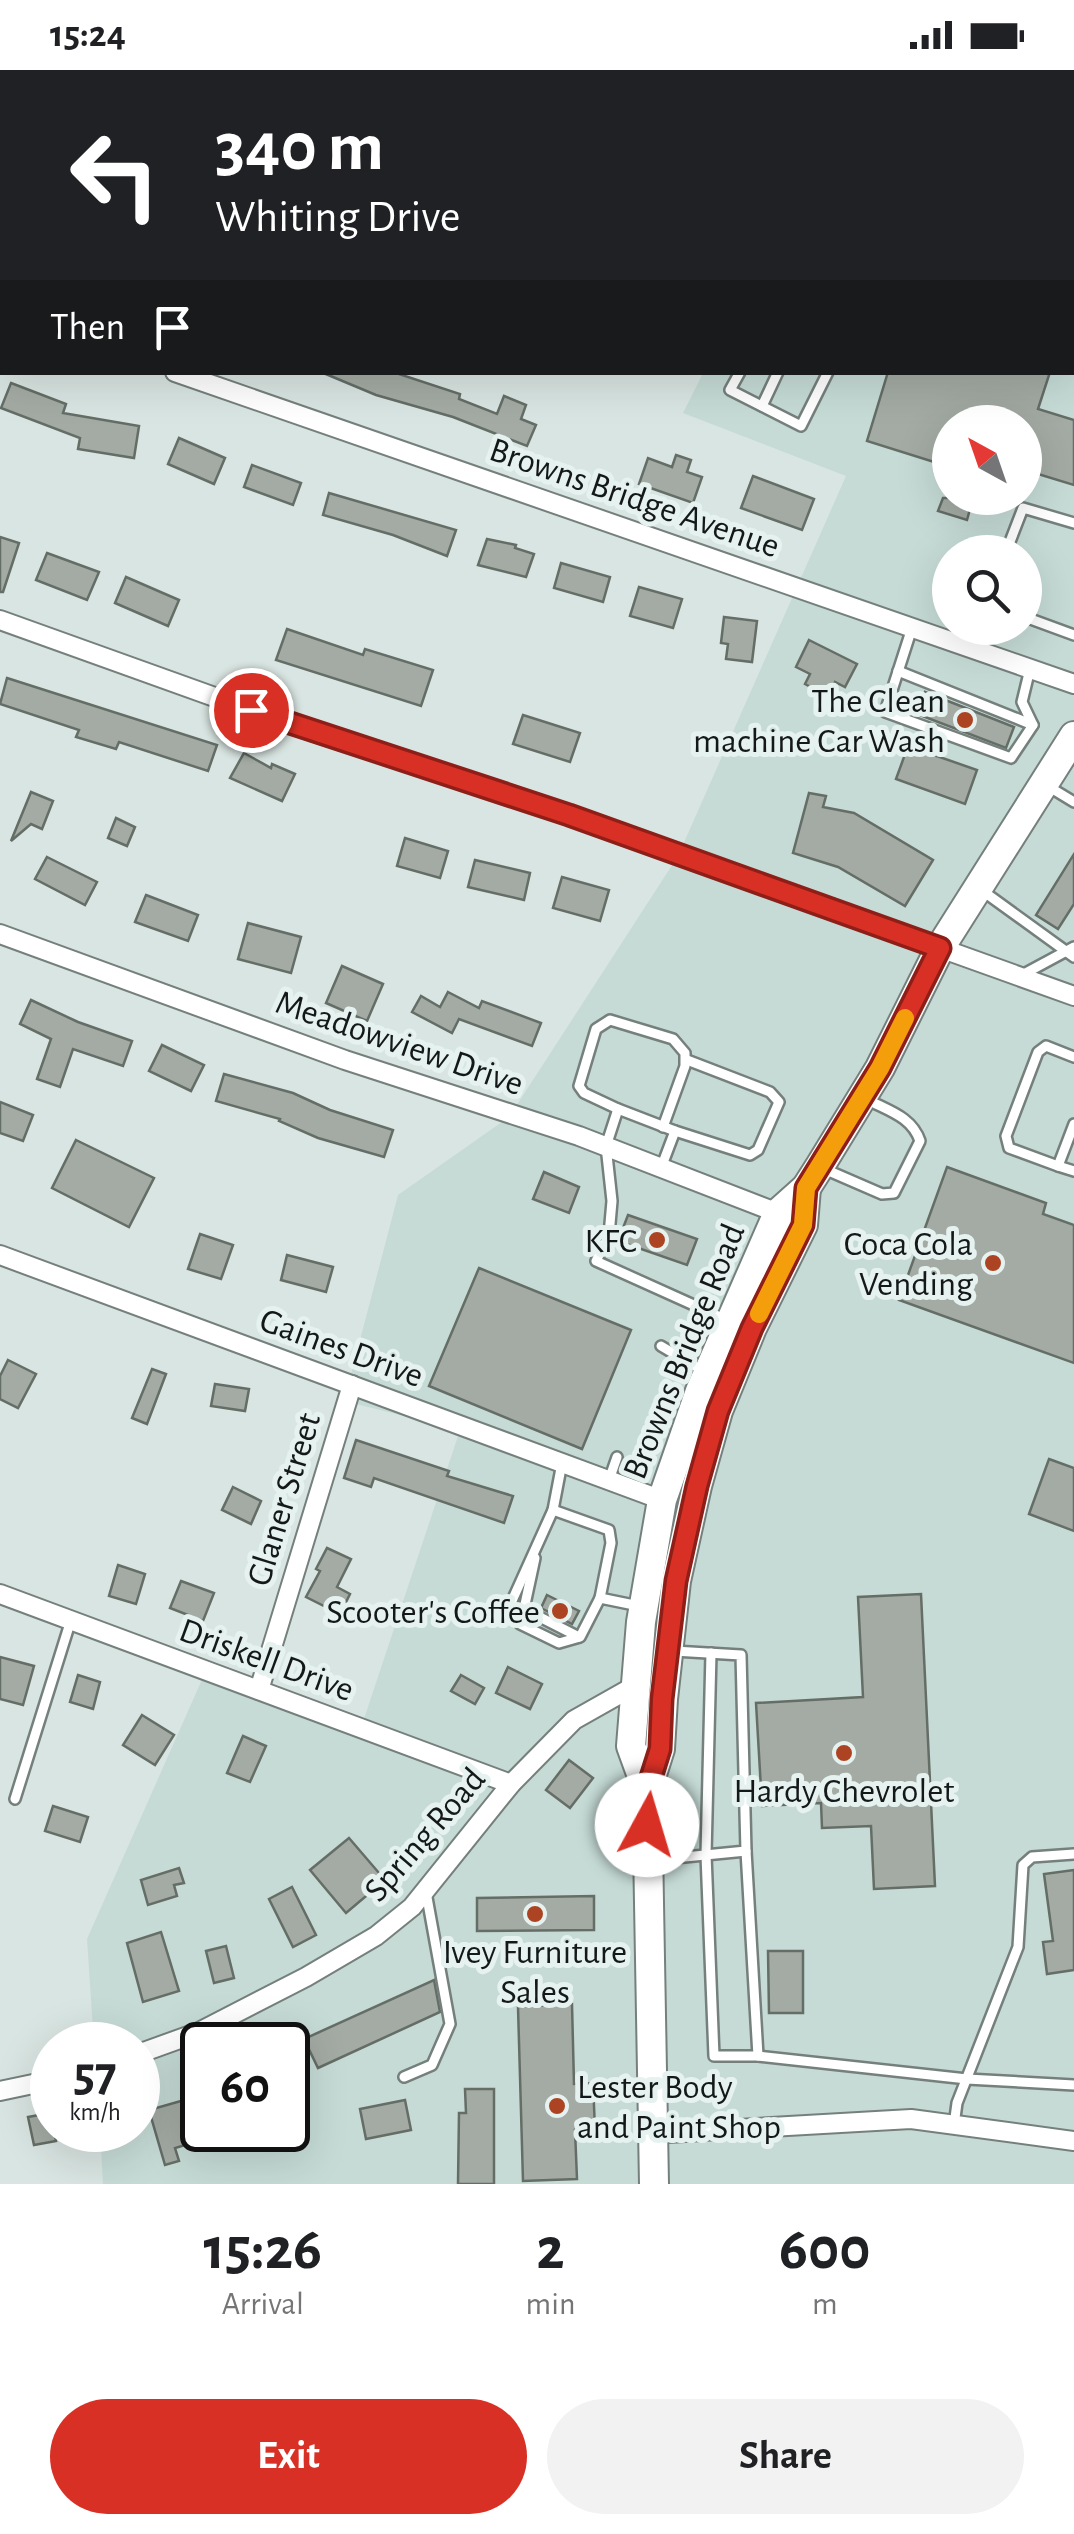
<!DOCTYPE html>
<style>
:root{--surface:#fff;--page:#f2f2f2;--text:#202124;--muted:#757577;--accent:#d93025}
body{margin:0;font-family:"Alegreya Sans",sans-serif;background:var(--page);color:var(--text);height:100vh;display:flex;flex-direction:column;font-size:38px;white-space:nowrap}
*{box-sizing:border-box;margin:0}
p{font-size:32px;color:var(--muted)}
.icon{flex:none;width:55px;height:55px;fill:none;stroke:currentColor;stroke-width:2;stroke-linecap:round;stroke-linejoin:round}
.map{position:relative;height:2114px;overflow:hidden}
.sheet{display:flex;flex-direction:column;background:var(--surface);flex:1}
.sheet>*{flex:none}
.top-card{position:absolute;left:0px;top:0px;width:1075px;height:305px;box-shadow:0 10px 40px #0002;background:#202124;color:#fff;overflow:hidden}
.needle{width:65px;rotate:320deg}
.buttons{position:absolute;left:932px;top:335px;display:grid;gap:20px}
.buttons a{display:grid;place-items:center;width:110px;height:110px;border-radius:50%;background:var(--surface);box-shadow:0 10px 40px #0002;font-size:50px}
.speed{position:absolute;left:30px;top:1952px;display:flex;gap:20px;font-size:50px;font-weight:700;text-align:center}
.speed>*{display:grid;place-content:center;width:130px;height:130px;border-radius:50%;background:var(--surface);box-shadow:0 10px 40px #0002;line-height:1}
.speed small{font-size:25px;font-weight:400}
.speed .limit{border:5px solid #111;border-radius:15px;background:#fff;color:#111}
.pin{position:absolute;display:grid;place-items:center;width:85px;height:85px;color:#fff;margin:-42px;border:5px solid #fff;border-radius:50%;box-shadow:0 2px 10px #0007}
.me{position:absolute;width:110px;margin:-55px;rotate:6deg;stroke-linejoin:round;filter:drop-shadow(0 0 8px #0008)}
.turn{display:flex;align-items:center;gap:35px;height:210px;padding:0 50px;font-size:45px}
.turn .icon{width:130px;height:130px;stroke-width:2.5}
.turn b{display:block;font-size:70px;line-height:85px}
.then{display:flex;align-items:center;height:95px;padding:0 50px;background:#0003;gap:20px;font-size:38px}
.eta{display:flex;justify-content:space-evenly;align-items:center;height:170px;text-align:center}
.eta b{font-size:60px;font-weight:700;line-height:70px}
.action{display:flex;gap:20px;margin-top:auto;padding:20px 50px}
.action a{flex:1;height:115px;border-radius:60px;background:var(--accent);color:#fff;font-size:40px;font-weight:700;line-height:115px;text-align:center}
.action a+a{background:var(--page);color:var(--text)}
.status{display:flex;justify-content:space-between;align-items:center;height:70px;padding:0 50px;background:var(--surface);direction:ltr}
.status svg{height:28px;fill:currentColor}
.map>svg:first-child{display:block}
</style>
<div class="status"><b>15:24</b><svg viewBox="0 0 49 12"><path d="M0 12V9h3v3zM5 12V6h3v6zM10 12V3h3v9zM15 12V0h3v12zM26 1h20v11H26zM47 4h2v5h-2z"/></svg></div>
<div class="map">
<svg width="1074" height="2114" viewBox="0 0 1074 2114">
<rect width="100%" height="100%" fill="#d9e5e2"/>
<path fill="#c6dbd6" fill-rule="evenodd" d="M575 0H1074V2114H103L100 2060H138V1975H94L87 1869 204 1605 363 1652 460 1360 344 1331 398 1125 509 1047 678 786 846 406 683 343 703 303 1072 302V2H574ZM950 352H1025V428H950ZM950 482H1025V558H950ZM202 1975H288V2060H202Z"/>
<g fill="#a3aba4" stroke="#656d67" stroke-width="2.5">
<polygon points="321,302 393,302 460,324 459,329 497,344 504,326 526,335 521,349 536,355 527,376 453,347 376,325"/>
<polygon points="888,302 1050,302 1038,339 1074,350 1074,415 1025,400 1025,352 950,352 950,397 867,371"/>
<polygon points="11,313 66,334 63,343 139,356 134,388 78,379 80,368 1,338"/>
<polygon points="179,368 225,388 214,414 168,394"/>
<polygon points="676,385 691,390 687,402 702,407 693,433 639,414 648,388 672,397"/>
<polygon points="252,395 301,413 293,435 244,417"/>
<polygon points="753,406 814,429 802,460 741,438"/>
<polygon points="329,423 456,460 447,486 393,465 323,445"/>
<polygon points="943,428 973,428 967,450 938,441"/>
<polygon points="0,467 19,473 3,522 0,522"/>
<polygon points="487,469 516,475 515,478 534,484 526,507 478,495"/>
<polygon points="47,483 99,502 87,530 36,510"/>
<polygon points="561,493 610,507 603,532 554,518"/>
<polygon points="126,507 179,530 168,556 115,533"/>
<polygon points="639,517 682,529 673,558 630,546"/>
<polygon points="724,547 757,551 752,592 726,589 728,574 721,573"/>
<polygon points="287,559 363,585 365,579 433,600 421,636 276,590"/>
<polygon points="809,570 857,594 845,617 835,612 828,626 805,614 810,604 796,597"/>
<polygon points="7,608 217,675 208,701 119,672 116,679 76,667 79,660 0,634"/>
<polygon points="925,622 1014,657 1006,678 917,644"/>
<polygon points="523,645 580,663 570,692 513,674"/>
<polygon points="908,676 977,700 965,734 896,709"/>
<polygon points="244,683 271,698 272,694 295,704 282,731 230,708"/>
<polygon points="31,722 53,731 42,759 31,754 11,771"/>
<polygon points="809,723 826,726 823,737 854,743 933,790 905,836 838,797 793,783"/>
<polygon points="116,748 135,757 127,776 108,768"/>
<polygon points="405,768 448,781 440,808 397,796"/>
<polygon points="1074,784 1074,834 1058,859 1036,845"/>
<polygon points="47,787 97,812 85,835 35,809"/>
<polygon points="475,790 530,803 524,830 468,817"/>
<polygon points="562,807 609,820 600,851 553,838"/>
<polygon points="146,825 198,845 188,871 135,852"/>
<polygon points="248,853 301,867 291,903 238,889"/>
<polygon points="342,896 383,914 367,951 326,933"/>
<polygon points="448,922 479,938 482,931 541,953 532,976 459,949 452,963 412,942 421,926 440,937"/>
<polygon points="31,930 78,952 132,971 123,996 73,979 60,1017 37,1009 51,969 20,954"/>
<polygon points="162,975 204,995 191,1021 149,1001"/>
<polygon points="224,1004 293,1023 330,1040 393,1060 384,1087 318,1068 279,1051 280,1049 216,1031"/>
<polygon points="0,1032 33,1045 23,1071 0,1063"/>
<polygon points="76,1070 154,1108 129,1157 52,1118"/>
<polygon points="947,1097 1046,1133 1043,1144 1074,1155 1074,1293 899,1230"/>
<polygon points="544,1102 579,1117 569,1143 533,1129"/>
<polygon points="628,1145 697,1169 687,1195 618,1171"/>
<polygon points="200,1164 233,1175 221,1209 188,1199"/>
<polygon points="287,1185 333,1197 326,1222 281,1210"/>
<polygon points="479,1198 631,1260 582,1379 429,1316"/>
<polygon points="8,1290 36,1304 18,1338 0,1329 0,1306"/>
<polygon points="152,1299 166,1304 147,1354 132,1348"/>
<polygon points="215,1314 249,1319 245,1341 211,1336"/>
<polygon points="356,1370 449,1401 447,1406 513,1426 504,1453 374,1408 371,1417 344,1408"/>
<polygon points="1049,1389 1074,1398 1074,1461 1029,1444"/>
<polygon points="233,1417 261,1431 251,1454 222,1440"/>
<polygon points="327,1478 351,1489 337,1517 350,1524 340,1544 306,1527 320,1501 316,1499"/>
<polygon points="118,1495 145,1504 136,1534 109,1526"/>
<polygon points="181,1511 214,1523 203,1551 170,1538"/>
<polygon points="921,1524 935,1816 874,1819 871,1756 822,1758 821,1733 762,1736 756,1633 863,1627 858,1527"/>
<polygon points="547,1525 579,1541 572,1554 541,1538"/>
<polygon points="0,1587 34,1596 23,1635 0,1629"/>
<polygon points="508,1597 542,1614 530,1639 496,1623"/>
<polygon points="78,1605 100,1612 93,1639 70,1632"/>
<polygon points="461,1605 484,1618 475,1634 451,1621"/>
<polygon points="142,1645 174,1665 155,1695 123,1675"/>
<polygon points="243,1666 266,1676 250,1712 227,1703"/>
<polygon points="569,1690 593,1708 570,1738 546,1720"/>
<polygon points="53,1736 88,1747 80,1772 45,1761"/>
<polygon points="349,1768 385,1810 346,1843 310,1800"/>
<polygon points="179,1798 184,1813 174,1815 177,1826 148,1835 141,1810"/>
<polygon points="1074,1800 1074,1900 1047,1904 1043,1872 1053,1871 1044,1804"/>
<polygon points="292,1817 316,1865 293,1877 269,1829"/>
<polygon points="594,1826 594,1860 477,1861 477,1828"/>
<polygon points="161,1862 179,1921 143,1932 127,1873"/>
<polygon points="226,1876 234,1908 214,1913 206,1881"/>
<polygon points="768,1881 803,1881 803,1943 769,1943"/>
<polygon points="434,1910 440,1942 318,1998 304,1969"/>
<polygon points="572,1934 574,2014 593,2013 595,2059 575,2060 577,2109 523,2111 518,1937"/>
<polygon points="465,2019 494,2019 494,2114 458,2114 459,2043 466,2043"/>
<polygon points="202,2025 202,2070 175,2078 179,2091 165,2095 149,2040"/>
<polygon points="405,2030 411,2060 366,2069 360,2039"/>
<polygon points="50,2043 56,2071 34,2075 28,2047"/>
</g>
<g fill="none" stroke-linecap="round" stroke-linejoin="round">
<g stroke="#75807d" stroke-width="14">
<g id="service">
<polyline points="865,0 873,2"/>
<polyline points="836,2 837,0"/>
<polyline points="1072,44 1074,44"/>
<polyline points="1072,74 1074,72"/>
<polyline points="1072,187 1074,188"/>
<polyline points="1072,271 1074,271"/>
<polyline points="740,302 730,320 801,356 828,302"/>
<polyline points="762,336 778,302"/>
<polyline points="1006,482 1023,438 1074,453"/>
<polyline points="1025,547 1074,565"/>
<polyline points="912,558 885,642 1011,688 1033,655 1022,632 1030,599"/>
<polyline points="970,578 977,558"/>
<polyline points="898,601 1033,655"/>
<polyline points="1046,715 1074,732"/>
<polyline points="980,819 1074,887"/>
<polyline points="1022,905 1074,877"/>
<polyline points="1074,987 1046,976 1038,982 1006,1066 1009,1078 1058,1096 1074,1054"/>
<polyline points="618,1039 584,1023 579,1016 596,959 610,950 673,969 685,983 685,996 663,1057"/>
<polyline points="675,1061 750,1085 758,1080 779,1032 770,1022 687,990"/>
<polyline points="1058,1096 1074,1101"/>
<polyline points="661,1098 675,1061 618,1039 606,1076 612,1131 609,1165 596,1191 727,1250"/>
<path d="M822 1098 882 1124 894 1123 920 1071C912 1047 889 1041 868 1030"/>
<polyline points="661,1276 705,1302"/>
<polyline points="562,1393 553,1440 511,1533 520,1554 559,1573 580,1567 600,1528 639,1536"/>
<polyline points="609,1410 617,1387"/>
<polyline points="553,1440 609,1460 611,1473 600,1528"/>
<polyline points="535,1488 524,1539 579,1567"/>
<polyline points="711,1583 706,1785 714,1986 758,1986 746,1781"/>
<polyline points="15,1729 71,1550"/>
<polyline points="654,1790 746,1781 741,1585 674,1581"/>
<polyline points="758,1986 967,2009 1074,2015"/>
<polyline points="404,2007 432,1995 450,1954 426,1822"/>
<polyline points="954,2055 957,2033 1018,1877 1023,1795 1032,1787 1074,1784"/>
</g>
</g>
<g stroke="#75807d" stroke-width="22">
<g id="minor">
<polyline points="352,0 361,2"/>
<polyline points="1072,220 1074,220"/>
<polyline points="0,242 2,243"/>
<polyline points="175,302 1074,614"/>
<polyline points="0,550 287,653 569,745 1074,926"/>
<polyline points="0,864 345,990 579,1066 778,1143"/>
<polyline points="0,1185 662,1430"/>
<polyline points="0,1524 511,1714"/>
<polyline points="259,1620 352,1315"/>
<polyline points="138,1984 199,1962 306,1907 376,1866 412,1837 511,1714 574,1650 636,1615"/>
<polyline points="0,2021 52,2010"/>
<polyline points="651,2064 911,2049 1074,2071"/>
</g>
</g>
<g stroke="#75807d" stroke-width="32">
<g id="primary">
<polyline points="647,1720 631,1676 641,1552 662,1430 700,1321 778,1143 806,1118 820,1096 880,998 940,878 1074,666"/>
<polyline points="654,2114 647,1720 660,1679 663,1629 676,1511 697,1416 718,1341 752,1258 803,1155 806,1118"/>
</g>
</g>
<use href="#service" stroke="#fff" stroke-width="9"/>
<use href="#minor" stroke="#fff" stroke-width="18"/>
<use href="#primary" stroke="#fff" stroke-width="28"/>
</g>
<g fill="none" stroke-linecap="round" stroke-linejoin="round">
<g stroke="#8d1f18" stroke-width="25">
<polyline id="route" points="251,640 569,745 940,878 880,998 806,1118 803,1155 752,1258 718,1341 697,1416 676,1511 662,1629 660,1679 647,1720 647,1755"/>
</g>
<use href="#route" stroke="#d93025" stroke-width="18"/>
<polyline stroke="#f59e0b" stroke-width="18" points="759,1244 803,1155 806,1118 880,998 905,948"/>
</g>
<g fill="#ac4423" stroke="#e6f2f0" stroke-width="4">
<circle cx="965" cy="650" r="10"/>
<circle cx="657" cy="1170" r="10"/>
<circle cx="993" cy="1193" r="10"/>
<circle cx="560" cy="1541" r="10"/>
<circle cx="844" cy="1683" r="10"/>
<circle cx="535" cy="1844" r="10"/>
<circle cx="557" cy="2036" r="10"/>
</g>
<g text-anchor="middle" stroke-width="10" stroke-linejoin="round" paint-order="stroke">
<g font-size="35" fill="#141818" stroke="#e6f2f0">
<text transform="translate(635 427) rotate(19)" y="12">Browns Bridge Avenue</text>
<text transform="translate(400 972) rotate(19)" y="12">Meadowview Drive</text>
<text transform="translate(342 1277) rotate(20)" y="12">Gaines Drive</text>
<text transform="translate(683 1281) rotate(-68)" y="12">Browns Bridge Road</text>
<text transform="translate(283 1429) rotate(-73)" y="12">Glaner Street</text>
<text transform="translate(267 1589) rotate(20)" y="12">Driskell Drive</text>
<text transform="translate(424 1764) rotate(-49)" y="12">Spring Road</text>
</g>
<g font-size="35" fill="#141818" stroke="#e6f2f0" text-anchor="end">
<text x="945" y="642">The Clean<tspan x="945" dy="40">machine Car Wash</tspan></text>
<text x="637" y="1182">KFC</text>
<text x="973" y="1185">Coca Cola<tspan x="973" dy="40">Vending</tspan></text>
<text x="540" y="1553">Scooter's Coffee</text>
<text x="844" y="1732" text-anchor="middle">Hardy Chevrolet</text>
<text x="535" y="1893" text-anchor="middle">Ivey Furniture<tspan x="535" dy="40">Sales</tspan></text>
<text x="577" y="2028" text-anchor="start">Lester Body<tspan x="577" dy="40">and Paint Shop</tspan></text>
</g>
</g>
</svg>
<div class="buttons">
<a><svg class="needle" viewBox="-14 -14 28 28"><path d="M0-13l5 13h-10z" fill="#e53935"/><path d="M0 13l5-13h-10z" fill="#757577"/></svg></a>
<a><svg class="icon" aria-label="search" viewBox="0 0 24 24"><circle cx="10" cy="10" r="6"/><path d="M15 15l6 6"/></svg></a>
</div>
<div class="speed"><div>57<small>km/h</small></div><div class="limit">60</div></div>
<div class="pin" style="left:251px;top:640px;background:#d93025"><svg class="icon" aria-label="arrive" viewBox="0 0 24 24"><path d="M6 21V4h12l-3 4 3 4H6"/></svg></div>
<svg class="me" style="left:647px;top:1755px" viewBox="-20 -20 40 40"><circle r="19" fill="#fff"/><path d="M0-13L10 11 0 6-10 11z" fill="#d93025"/></svg>
<div class="top-card">
<div class="turn"><svg class="icon" aria-label="left" viewBox="0 0 24 24"><path d="M17 20v-9H6M10 6l-5 5 5 5"/></svg><div><b>340 m</b>Whiting Drive</div></div>
<div class="then">Then<svg class="icon" aria-label="arrive" viewBox="0 0 24 24"><path d="M6 21V4h12l-3 4 3 4H6"/></svg></div>
</div>
</div>
<section class="sheet">
<div class="eta">
<div><b>15:26</b><p>Arrival</p></div>
<div><b>2</b><p>min</p></div>
<div><b>600</b><p>m</p></div>
</div>
<div class="action"><a>Exit</a><a>Share</a></div>
</section>
